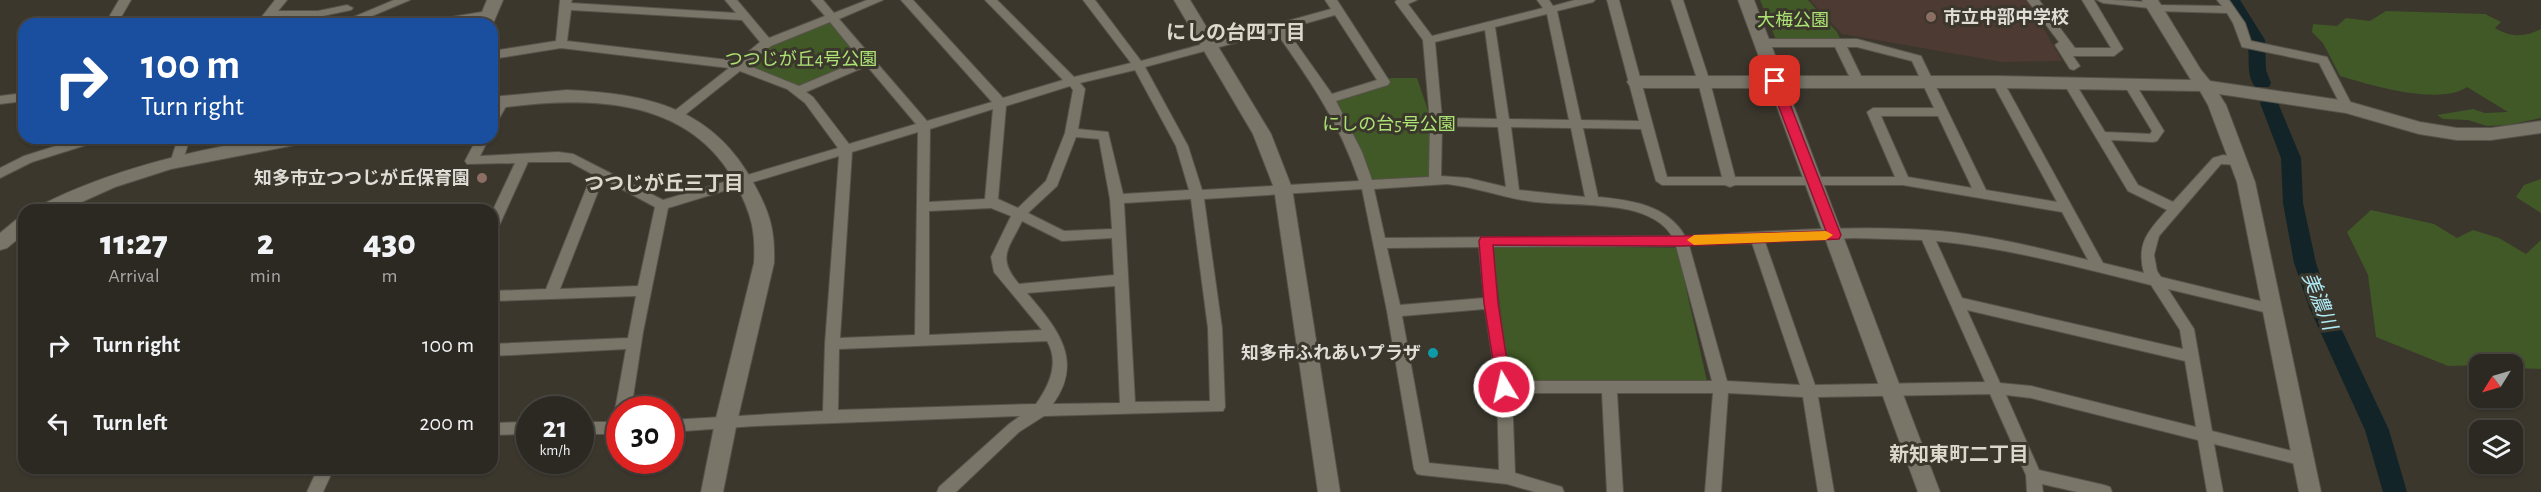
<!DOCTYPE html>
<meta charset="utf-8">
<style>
:root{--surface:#2c2922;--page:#38352f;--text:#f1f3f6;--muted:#a6a6a5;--line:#484540}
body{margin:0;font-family:"Alegreya Sans","Noto Sans JP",sans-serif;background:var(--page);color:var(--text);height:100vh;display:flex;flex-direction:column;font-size:22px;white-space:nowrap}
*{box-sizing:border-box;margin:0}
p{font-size:20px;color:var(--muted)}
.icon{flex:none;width:33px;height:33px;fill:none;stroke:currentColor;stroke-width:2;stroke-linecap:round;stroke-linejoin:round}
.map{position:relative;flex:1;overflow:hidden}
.drawer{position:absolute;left:18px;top:204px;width:480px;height:270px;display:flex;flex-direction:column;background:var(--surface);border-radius:18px;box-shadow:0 2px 4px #0004,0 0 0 2px var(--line)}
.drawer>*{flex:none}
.banner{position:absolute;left:18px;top:18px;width:480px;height:126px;border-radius:18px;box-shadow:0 2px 4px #0004,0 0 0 2px var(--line);background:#1a4fa0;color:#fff;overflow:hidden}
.needle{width:39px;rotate:233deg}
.controls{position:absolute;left:2469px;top:354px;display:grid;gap:12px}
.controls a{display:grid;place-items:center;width:54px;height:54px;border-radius:12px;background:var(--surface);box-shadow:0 2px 4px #0004,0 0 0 2px var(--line);font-size:30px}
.speed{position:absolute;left:516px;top:396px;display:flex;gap:12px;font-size:30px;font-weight:700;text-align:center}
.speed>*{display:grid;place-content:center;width:78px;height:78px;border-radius:50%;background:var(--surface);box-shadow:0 2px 4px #0004,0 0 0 2px var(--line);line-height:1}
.speed small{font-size:15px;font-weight:400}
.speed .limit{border:9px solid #d22;background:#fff;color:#111}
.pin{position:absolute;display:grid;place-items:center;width:51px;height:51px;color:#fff;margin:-26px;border-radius:12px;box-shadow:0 3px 9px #0006}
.me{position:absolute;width:66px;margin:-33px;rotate:351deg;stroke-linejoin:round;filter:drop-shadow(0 0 4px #0008)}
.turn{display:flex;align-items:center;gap:21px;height:126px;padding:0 24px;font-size:27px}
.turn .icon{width:78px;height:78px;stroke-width:2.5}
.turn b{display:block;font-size:42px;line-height:51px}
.eta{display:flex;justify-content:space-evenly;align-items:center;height:102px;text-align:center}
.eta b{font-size:36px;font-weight:800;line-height:42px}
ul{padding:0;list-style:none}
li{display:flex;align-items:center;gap:18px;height:78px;padding:0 24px}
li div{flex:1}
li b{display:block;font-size:22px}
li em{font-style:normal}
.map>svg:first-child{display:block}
</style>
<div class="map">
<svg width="2541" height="492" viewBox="0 0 2541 492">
<rect width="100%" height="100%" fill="#3b372d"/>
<polygon fill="#4d3a32" points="1810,0 2028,0 2062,61 2002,62 1842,34"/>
<g fill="#405926">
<polygon points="1760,0 1808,0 1837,32 1841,41 1776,40"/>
<path d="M2386 11 2485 14 2501 22 2495 28C2512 38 2524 37 2541 29V118L2508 125 2487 126 2468 120 2443 119 2437 115 2473 109 2485 113 2508 112 2467 87C2440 106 2370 85 2340 76L2323 43 2312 32 2313 24 2337 26 2346 18 2370 21Z"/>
<polygon points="833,17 868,61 797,91 737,65 767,43"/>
<polygon points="1391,78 1417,78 1433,125 1435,180 1367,184 1329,99"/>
<polygon points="2541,179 2541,213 2516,197 2524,185"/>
<polygon points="2371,210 2434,224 2457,238 2473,230 2499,238 2526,254 2541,240 2541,369 2513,368 2512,364 2448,366 2376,337 2368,275 2347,232"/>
<polygon points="1492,245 1677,248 1707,381 1510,382"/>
</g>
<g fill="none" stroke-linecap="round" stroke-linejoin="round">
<g fill="#122427" fill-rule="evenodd">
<path d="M2222 0H2240L2265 40 2266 70 2271 83 2269 87H2255C2245 72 2251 58 2247 41 2244 28 2230 12 2222 0Z"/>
<polygon points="2269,97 2276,99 2278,103 2301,158 2303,203 2316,263 2331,307 2389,430 2407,492 2383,492 2365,430 2309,307 2294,263 2283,203 2281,158 2260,103 2262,99"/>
</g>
<g stroke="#57534b" stroke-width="2">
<g id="street">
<polygon points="119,0 131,0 117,24 105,24"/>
<polygon points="275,0 287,0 278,11 318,11 347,5 353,8 351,10 318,17 272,18 268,24 256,24"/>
<polygon points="394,0 410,0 353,24 337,24"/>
<path d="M560 0H572L571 3 736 13 725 0H737L769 38 825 16 811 0H823L834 13 867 0H883L839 19 927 121 992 102 901 0H913L1003 98 1063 80 985 0H997L1074 77 1131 63 1083 0H1095L1141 61 1331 9 1325 0H1337L1390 82 1388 85 1336 101 1362 152 1372 180 1429 177 1430 122 1423 40 1395 2 1397 0H1417L1408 4 1432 36 1543 8 1537 0H1549L1553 6 1575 0H1595L1593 2 1557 11 1581 120 1639 121 1607 0H1619L1667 177H1722L1698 82 1671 0H1683L1710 82 1735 177H1895L1867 112 1873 108H1934L1912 61 1857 47H1847L1864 82 1858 86 1852 82 1835 47H1761L1755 43 1761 39H1857L1921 56 1986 190 2057 202 1992 82 1998 78 2002 79 2103 263 2144 273C2136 244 2148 231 2167 210L2128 191 2064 84 2066 81H2074L2105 132 2150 134 2152 131 2123 83 2129 79 2133 80 2164 131 2157 141 2153 142 2111 140 2138 185 2173 202 2213 158 2223 155 2243 158 2245 161 2239 165 2221 164 2159 236 2154 255 2157 271 2161 277 2272 304 2277 305 2279 309 2277 313 2272 314 2168 289 2194 329 2212 431 2304 454 2309 455 2312 460 2309 465 2304 466 2214 444 2223 492H2207L2198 440 2031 398 2006 395 2039 470 2104 485 2110 487 2112 492H2077L2042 484 2043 492H2027L2026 475 1990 394 1818 397 1834 492H1818L1803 397 1728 393 1721 492H1705L1713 393H1617L1623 492H1607L1602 393H1512L1515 473 1562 487 1564 492H1535L1507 484 1422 475 1417 474 1414 469 1387 311 1362 189 1204 199 1222 328 1225 407 1223 411 1044 416 1019 432 956 492H937L939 487 1009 424 1020 416 755 426 670 432V420L823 411 825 344 839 156 668 208 643 332 631 410H620V415L615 410 626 349 492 356V344L628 338 636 296 492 301V291L546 289 592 174 570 162H528L499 226 492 231V212L515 163 467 164 465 161 477 138H489L480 156 558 152 573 154 663 200 838 148 805 103 787 89 740 71 681 118 677 119 671 115 673 112 729 68 561 48 492 59V51L556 41ZM571 10 742 20 760 42 737 61 567 41ZM1547 14 1569 120 1509 119 1495 27ZM1335 15 1377 80 1332 94 1286 29ZM830 22 861 60 799 86 747 65 771 46ZM1485 30 1497 119 1442 118 1435 42ZM1276 32C1311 82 1339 122 1359 181L1202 190 1188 146 1145 67ZM867 66 916 124 849 144 813 97 806 92ZM1135 70 1176 146 1189 190 1123 194 1108 132 1078 129 1085 89 1080 83ZM1070 86 1073 90 1065 133 1046 181 1018 208 998 199 1006 106ZM993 109 985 199 929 202 930 129ZM1881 116H1938L1972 188 1908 177ZM1442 126 1498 127 1506 187 1468 178 1441 176ZM1511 127 1571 128 1585 197 1519 190ZM1583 128 1641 129 1656 181 1662 185H1725L1730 187 1735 185H1903L2062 212 2088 260C2035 247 1980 233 1926 230 1846 225 1765 232 1685 236 1667 205 1631 200 1598 197ZM918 132 915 335 840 338 852 152ZM1076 137 1099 139 1110 199 1112 229 1064 231 1028 213 1057 186ZM603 179 655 207 638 286 560 289ZM1447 184C1475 187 1501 197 1528 201 1569 208 1647 196 1672 236L1385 238 1374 189ZM1191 199 1208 328 1210 401 1135 402 1124 203ZM991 208 1011 216 991 257 994 272 1042 330 929 335V211ZM1022 221 1062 241 1112 238 1114 275 1019 284C996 257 1009 249 1022 221ZM1854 238 1922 240 1985 382 1815 385 1765 242ZM1936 241C2009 248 2081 268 2151 285L2180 330 2183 349 1962 298ZM1752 243 1800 385 1727 381 1689 245ZM1676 246 1712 381H1510L1498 303 1492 247ZM1479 247 1484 298 1400 305 1387 248ZM1115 286 1120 403 1053 404C1085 360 1056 327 1027 293ZM1485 309 1497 387 1499 470 1429 463 1402 316ZM1967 310 2185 361 2196 427 2031 386 2000 383ZM1047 341C1060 363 1049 386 1036 404L838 410 839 349Z"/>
<polygon points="2027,0 2039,0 2075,48 2111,48 2082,0 2094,0 2123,49 2114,56 2073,56 2080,66 2074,70 2070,69 2055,45 2059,42"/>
<path d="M2097 0C2115 0 2144 0 2158 5L2222 6 2217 0H2229L2245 23 2251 41 2327 57 2353 107 2347 111 2343 110 2319 63 2242 47 2233 23 2227 13 2155 11 2149 8 2103 3Z"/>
<polygon points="488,11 492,12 492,16 452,24 427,24 433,20"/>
<polygon points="24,93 24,101 0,104 0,96"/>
<polygon points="503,97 509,101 496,124 492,125 492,110 499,98"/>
<polygon points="81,138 101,138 99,141 32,162 0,178 0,168 24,156"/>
<polygon points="178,138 190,138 183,160 177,164 171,160"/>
<polygon points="530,422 530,434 492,435 492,423"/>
<rect x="580" y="422" width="40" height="12"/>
<polygon points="318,468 334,468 323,492 307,492"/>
</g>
</g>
<g stroke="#57534b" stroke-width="2">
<g id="secondary">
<polygon points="487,0 503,0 492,26 492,24 477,24"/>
<polygon points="1174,0 1190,0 1271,134 1292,188 1340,492 1318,492 1274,188 1253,134"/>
<polygon points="1738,0 1754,0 1783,76 1998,76 2191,80 2142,0 2158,0 2201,70 2210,81 2347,101 2420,122 2457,128 2491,128 2541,121 2541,133 2491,140 2457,140 2419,134 2346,113 2219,94 2226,105 2255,182 2321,492 2299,492 2237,182 2208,105 2200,91 1998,88 1787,88 1940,492 1918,492 1770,88 1636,88 1630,86 1627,82 1630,78 1636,76 1766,76"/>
<path d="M567 90C648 94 713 107 754 184 770 213 775 230 774 263L737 422 723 492H701L715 422 754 263C756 230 751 214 736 184 688 93 580 96 492 109V97Z"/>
<path d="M266 138H309L306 142 300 144 171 169 115 187 64 210H38L41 205C113 169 188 152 266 138Z"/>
<polygon points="24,217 24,234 7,248 0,250 0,233 17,219"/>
</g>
</g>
<use href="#street" fill="#797569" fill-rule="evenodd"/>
<use href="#secondary" fill="#797569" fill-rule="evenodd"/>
</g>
<polygon fill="#e11d48" stroke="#92132f" stroke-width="1.5" points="1775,78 1781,81 1841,235 1839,239 1682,246 1493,245 1498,303 1511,387 1509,391 1498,391 1484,303 1479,241 1481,237 1682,236 1826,231 1769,81"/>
<polygon fill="#f59e0b" points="1826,231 1833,235 1826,240 1694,245 1687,240 1694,235"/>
<g fill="#8d6e63" stroke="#3b372d" stroke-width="2">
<circle cx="1931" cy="17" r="6"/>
<circle cx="482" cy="178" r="6"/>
</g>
<circle fill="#0f9aa8" stroke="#3b372d" stroke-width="2" cx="1433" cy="353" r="6"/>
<g text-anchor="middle" stroke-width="6" stroke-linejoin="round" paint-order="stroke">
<g font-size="18" font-weight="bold" fill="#dfddd6" stroke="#3b372d" text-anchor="end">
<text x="1943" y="23" text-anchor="start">市立中部中学校</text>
<text x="470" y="184">知多市立つつじが丘保育園</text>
<text x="1421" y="359">知多市ふれあいプラザ</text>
</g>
<g font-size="18" fill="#ace373" stroke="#3b372d">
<text x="1793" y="26">大梅公園</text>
<text x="801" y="65">つつじが丘4号公園</text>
<text x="1389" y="130">にしの台5号公園</text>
</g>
<g font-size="20" font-weight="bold" fill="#dcd8cb" stroke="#3b372d">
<text x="1236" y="39">にしの台四丁目</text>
<text x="664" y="190">つつじが丘三丁目</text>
<text x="1959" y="461">新知東町二丁目</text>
</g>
<g font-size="20" font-style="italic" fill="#afeaf6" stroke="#3b372d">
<text transform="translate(2320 301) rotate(68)" y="7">美濃川</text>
</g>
</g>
</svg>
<div class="controls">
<a><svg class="needle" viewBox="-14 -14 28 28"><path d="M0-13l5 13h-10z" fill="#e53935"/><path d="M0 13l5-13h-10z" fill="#a6a6a5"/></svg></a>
<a><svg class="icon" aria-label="layers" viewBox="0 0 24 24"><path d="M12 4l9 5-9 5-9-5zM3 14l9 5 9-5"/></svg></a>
</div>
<div class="speed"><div>21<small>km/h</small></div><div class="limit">30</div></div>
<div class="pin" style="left:1775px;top:81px;background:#d93025"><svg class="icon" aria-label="arrive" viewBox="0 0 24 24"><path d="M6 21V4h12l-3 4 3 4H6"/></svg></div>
<svg class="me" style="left:1504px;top:387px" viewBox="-20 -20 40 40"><circle r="17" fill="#e11d48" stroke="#fff" stroke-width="3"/><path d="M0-11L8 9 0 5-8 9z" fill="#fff"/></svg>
<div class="banner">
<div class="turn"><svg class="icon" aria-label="right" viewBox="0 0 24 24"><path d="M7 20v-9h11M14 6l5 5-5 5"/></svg><div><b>100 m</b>Turn right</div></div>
</div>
<section class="drawer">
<div class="eta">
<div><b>11:27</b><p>Arrival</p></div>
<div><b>2</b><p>min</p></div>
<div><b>430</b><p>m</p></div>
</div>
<ul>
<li><svg class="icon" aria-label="right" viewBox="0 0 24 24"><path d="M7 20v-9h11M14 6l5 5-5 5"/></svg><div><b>Turn right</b></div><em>100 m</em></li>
<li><svg class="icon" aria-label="left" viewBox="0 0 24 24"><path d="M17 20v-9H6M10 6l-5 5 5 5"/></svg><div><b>Turn left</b></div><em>200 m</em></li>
</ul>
</section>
</div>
